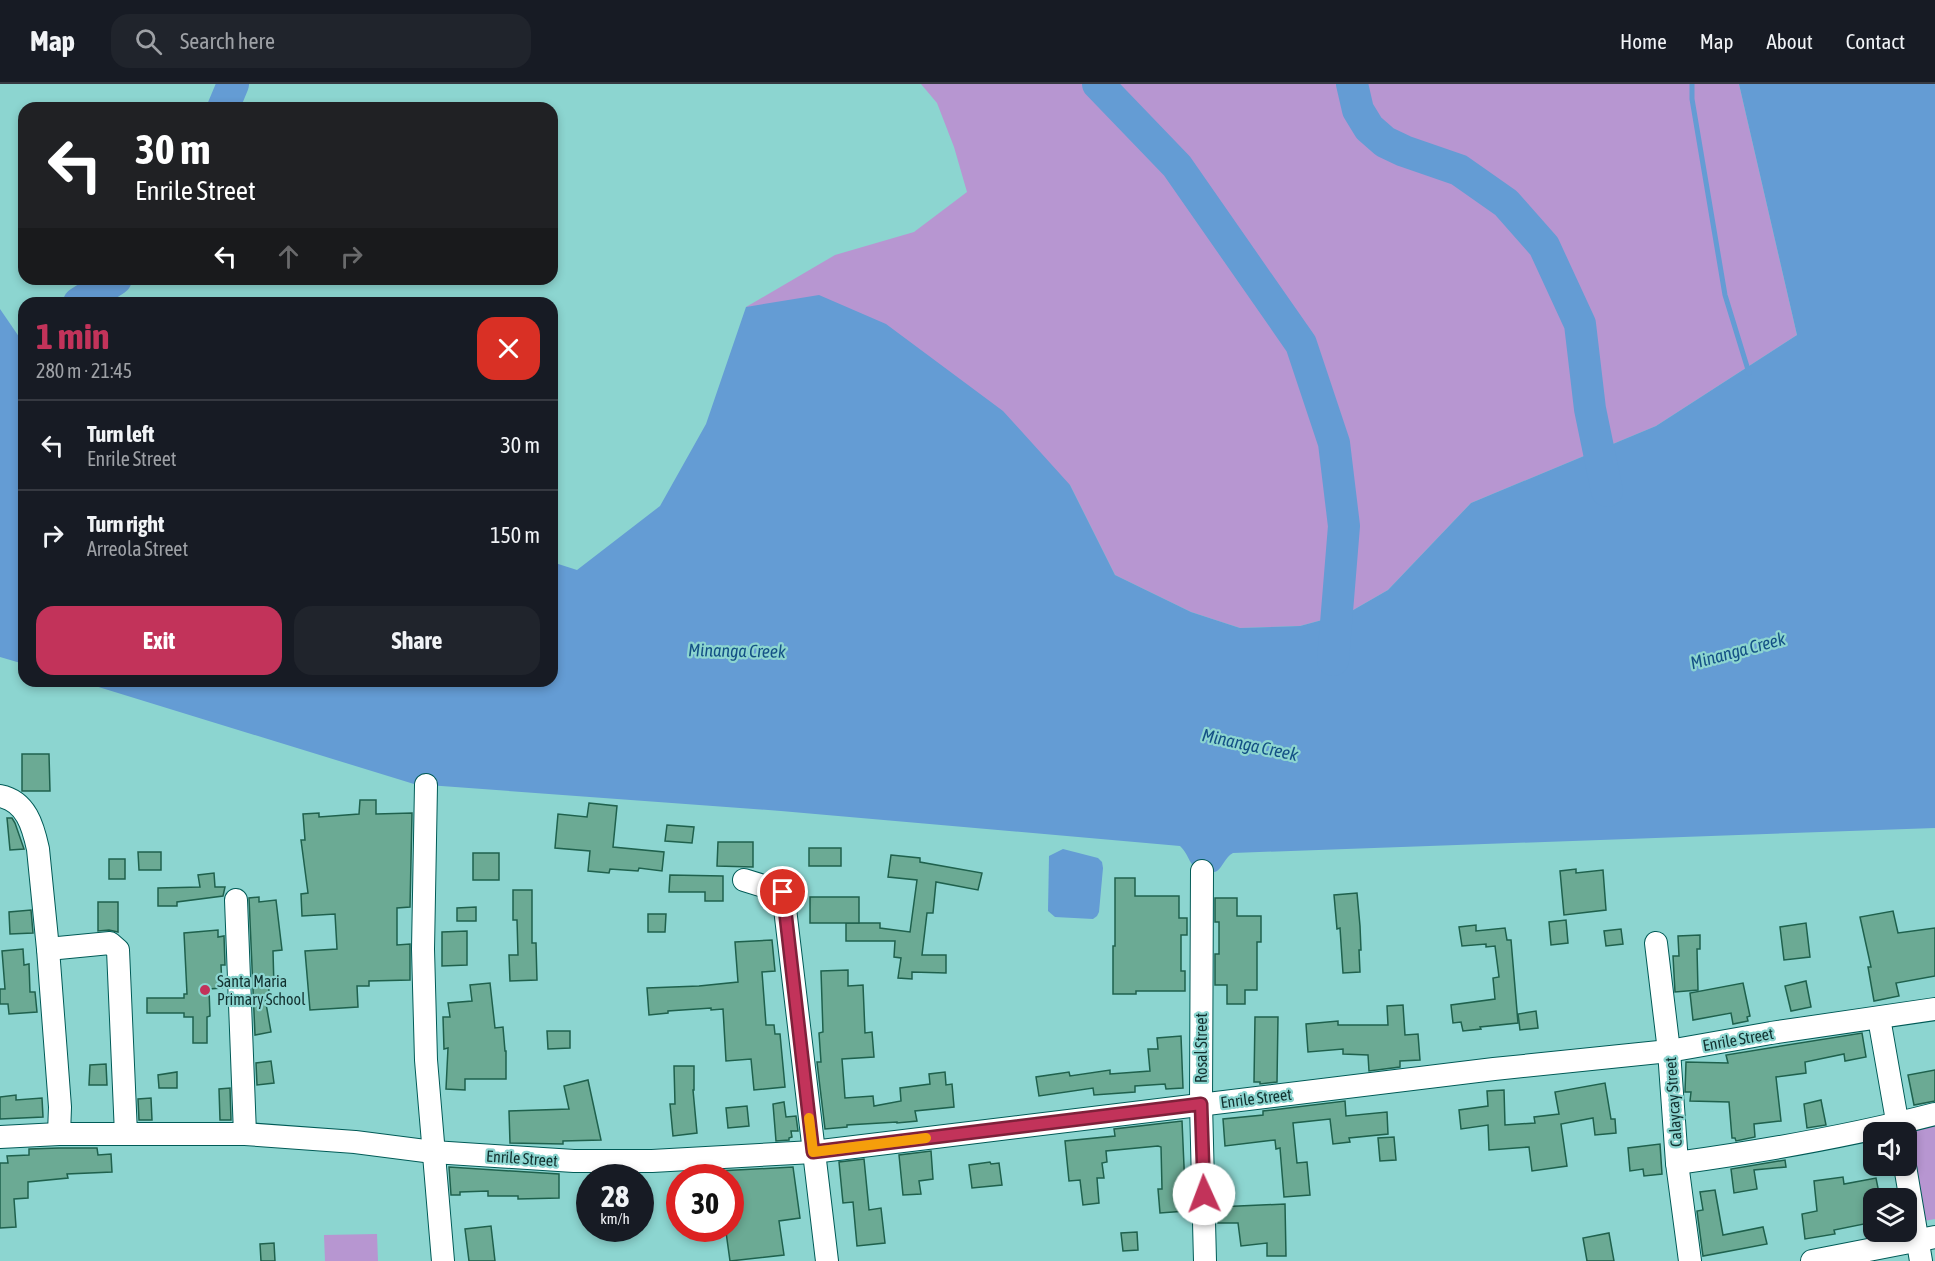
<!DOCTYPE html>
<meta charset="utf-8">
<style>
:root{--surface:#171b24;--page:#20242c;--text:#f1f3f6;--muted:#9ea1a6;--line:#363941;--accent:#c2335a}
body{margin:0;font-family:"Asap Condensed",sans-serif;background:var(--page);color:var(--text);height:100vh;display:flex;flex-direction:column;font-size:22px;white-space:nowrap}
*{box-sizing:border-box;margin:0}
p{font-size:20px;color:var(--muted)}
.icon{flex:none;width:33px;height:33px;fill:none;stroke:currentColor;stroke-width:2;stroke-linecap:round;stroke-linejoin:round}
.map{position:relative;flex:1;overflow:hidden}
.drawer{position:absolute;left:18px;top:213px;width:540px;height:390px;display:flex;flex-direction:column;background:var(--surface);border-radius:18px;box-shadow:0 3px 9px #0003}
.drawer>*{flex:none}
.hud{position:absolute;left:18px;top:18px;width:540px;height:183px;border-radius:18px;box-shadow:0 3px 9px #0003;background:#202124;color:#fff;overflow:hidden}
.controls{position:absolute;left:1863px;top:1038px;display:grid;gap:12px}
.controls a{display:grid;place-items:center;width:54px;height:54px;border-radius:12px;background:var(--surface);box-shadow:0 3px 9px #0003;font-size:30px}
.speed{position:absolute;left:576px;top:1080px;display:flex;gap:12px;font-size:30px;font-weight:700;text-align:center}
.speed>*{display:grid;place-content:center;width:78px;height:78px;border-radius:50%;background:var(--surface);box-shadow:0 3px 9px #0003;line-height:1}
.speed small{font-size:15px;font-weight:400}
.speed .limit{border:9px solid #d22;background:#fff;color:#111}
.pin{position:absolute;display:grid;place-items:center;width:51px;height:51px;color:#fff;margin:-26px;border:3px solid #fff;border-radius:50%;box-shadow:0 2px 6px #0007}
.me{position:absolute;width:66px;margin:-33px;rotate:358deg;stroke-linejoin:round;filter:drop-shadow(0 0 4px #0008)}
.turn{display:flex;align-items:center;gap:21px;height:126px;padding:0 18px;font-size:27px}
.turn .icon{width:78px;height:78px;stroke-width:2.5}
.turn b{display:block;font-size:42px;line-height:51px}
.lanes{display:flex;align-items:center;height:57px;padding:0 18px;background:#0003;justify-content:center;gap:30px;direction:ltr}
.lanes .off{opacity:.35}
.round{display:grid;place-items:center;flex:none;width:63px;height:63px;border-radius:18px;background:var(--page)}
.summary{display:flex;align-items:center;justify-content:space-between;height:102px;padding:0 18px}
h1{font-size:36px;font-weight:700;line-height:45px;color:var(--accent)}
.primary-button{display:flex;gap:12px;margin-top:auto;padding:12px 18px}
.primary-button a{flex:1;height:69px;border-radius:18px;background:var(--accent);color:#fff;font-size:24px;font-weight:700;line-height:69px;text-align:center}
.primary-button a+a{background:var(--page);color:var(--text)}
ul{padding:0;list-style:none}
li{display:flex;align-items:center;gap:18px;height:90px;padding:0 18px;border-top:2px solid var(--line)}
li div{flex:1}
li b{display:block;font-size:22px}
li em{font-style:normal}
header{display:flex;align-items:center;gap:36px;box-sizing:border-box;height:84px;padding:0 30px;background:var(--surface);border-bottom:2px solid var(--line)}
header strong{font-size:28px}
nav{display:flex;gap:33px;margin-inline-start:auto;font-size:21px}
.search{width:420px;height:54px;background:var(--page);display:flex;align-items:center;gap:15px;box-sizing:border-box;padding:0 21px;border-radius:18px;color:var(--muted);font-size:22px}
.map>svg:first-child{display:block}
</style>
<header>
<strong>Map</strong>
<div class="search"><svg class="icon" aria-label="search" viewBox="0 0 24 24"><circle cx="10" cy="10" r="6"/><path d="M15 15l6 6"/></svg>Search here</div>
<nav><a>Home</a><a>Map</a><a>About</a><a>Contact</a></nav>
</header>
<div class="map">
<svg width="1935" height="1177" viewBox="0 0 1935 1177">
<rect width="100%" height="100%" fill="#8cd5d0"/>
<g fill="#b796d1">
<polygon points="921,0 1739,0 1797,251 1656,342 1471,419 1388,506 1348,529 1300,542 1240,544 1191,528 1115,491 1070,401 746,223 835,171 914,148 967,108 954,63 937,19"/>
<polygon points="1935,1034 1935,1135 1924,1137 1907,1073 1906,1048"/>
<polygon points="377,1150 378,1177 325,1177 324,1151"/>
</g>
<g fill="#649cd4">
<path d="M1739 0H1935V744L1233 769C1225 773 1223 783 1217 787 1214 789 1210 788 1207 788 1188 786 1191 772 1180 762L781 727 414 700 79 597H552V478L577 486 660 422 706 340 746 223 819 211 886 240 1003 327 1070 401 1115 491 1191 528 1240 544 1300 542 1348 529 1388 506 1471 419 1656 342 1797 251Z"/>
<polygon points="0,225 24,260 24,580 0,573"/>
<polygon points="1063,765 1098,774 1102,778 1103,784 1099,828 1097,832 1093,835 1055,833 1048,827 1049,772"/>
</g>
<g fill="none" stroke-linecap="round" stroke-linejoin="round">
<polyline stroke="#649cd4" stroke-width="5" points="1692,0 1692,15 1725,211 1749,289"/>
<g stroke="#649cd4" stroke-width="32">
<polyline points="1098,0 1177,82 1301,260 1334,359 1344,442 1333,576"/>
<polyline points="1352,0 1358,26 1369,44 1385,58 1404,67 1459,86 1506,119 1544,162 1580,240 1590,325 1607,407"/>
<polyline points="223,24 233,0"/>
<polyline points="79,219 116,195"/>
</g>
</g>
<g fill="#6baa94" stroke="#1f614d" stroke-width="1.5">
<polygon points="22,670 49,670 50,707 22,707"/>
<polygon points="360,716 376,716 376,730 412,729 410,823 397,824 397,861 410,860 410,896 369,897 369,902 357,902 358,923 310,926 305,867 337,865 335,830 302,832 301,810 308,809 301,756 305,756 303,730 319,729 319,733 359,730"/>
<polygon points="589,719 617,722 613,763 664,768 662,787 639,784 638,787 610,785 609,789 588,787 590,767 555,764 558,730 587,733"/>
<polygon points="7,734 12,734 15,739 24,765 10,766"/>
<polygon points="667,741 694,743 692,759 665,757"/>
<polygon points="718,758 753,758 753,783 717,782"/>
<rect x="809" y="764" width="32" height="18"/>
<polygon points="138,768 161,768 161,786 139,786"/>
<rect x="473" y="769" width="26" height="27"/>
<polygon points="891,771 920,774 920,778 982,789 978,806 936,798 933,829 927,829 922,871 946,871 946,889 912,888 912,895 898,894 901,874 894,873 895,857 846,857 846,839 880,839 880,844 910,848 917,796 888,793"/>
<rect x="109" y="775" width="16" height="20"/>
<polygon points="1576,785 1576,789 1603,786 1606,826 1564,831 1560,787"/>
<polygon points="214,789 215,803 225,803 223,812 177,818 177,822 158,822 158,804 200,803 198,791"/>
<polygon points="670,791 723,792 723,817 705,817 705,808 669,808"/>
<polygon points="1115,794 1135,794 1135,812 1179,812 1179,834 1187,834 1187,851 1181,851 1181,887 1185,887 1185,907 1136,907 1136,910 1113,910 1113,862 1115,862"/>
<polygon points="513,806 532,806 532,859 536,859 537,896 510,897 509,871 518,871 517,836 513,836"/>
<polygon points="1357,809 1360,842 1361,866 1359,866 1360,888 1343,889 1340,844 1337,845 1334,811"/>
<polygon points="259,813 259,818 276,816 282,866 273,867 274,904 269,904 269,914 265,914 271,948 255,951 249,814"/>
<rect x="810" y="813" width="49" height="26"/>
<polygon points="1215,814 1237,814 1237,832 1261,832 1261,858 1257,858 1257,906 1245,906 1245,920 1227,920 1227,901 1215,901 1215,870 1219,870 1219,838 1215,838"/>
<polygon points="98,818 118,818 118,848 109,846 98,847"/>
<polygon points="476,823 476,837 457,837 457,824"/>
<polygon points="31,826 33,849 10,850 9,828"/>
<polygon points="1893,827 1898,849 1935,844 1935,892 1896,899 1899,912 1874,917 1868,883 1871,883 1860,833"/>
<polygon points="648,830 666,830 665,848 648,848"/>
<polygon points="1566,836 1568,859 1551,861 1549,838"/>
<polygon points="1806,839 1810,873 1784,876 1780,843"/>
<polygon points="1476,841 1476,847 1505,844 1507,856 1511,856 1518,939 1480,943 1481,945 1463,947 1461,938 1453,939 1451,921 1495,915 1493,894 1499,893 1495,862 1486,863 1486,860 1462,862 1459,843"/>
<polygon points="1621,845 1623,860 1606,862 1604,847"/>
<polygon points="218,846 218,853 224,852 225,881 221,881 222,904 209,905 210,932 207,933 207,959 193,959 193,933 184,933 184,929 147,929 147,914 184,914 184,910 187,910 184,849"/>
<polygon points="467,847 467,881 442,882 442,848"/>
<polygon points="1700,851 1700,865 1697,865 1698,906 1675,908 1673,872 1679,872 1678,852"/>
<polygon points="772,856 775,887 762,888 766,941 774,941 775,950 780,950 785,1003 754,1006 751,975 726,977 723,925 711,926 711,924 668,927 668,929 649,931 647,904 699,902 738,898 735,858"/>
<polygon points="23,865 24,881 29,880 30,908 35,908 37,928 9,930 8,920 0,920 0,905 5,905 2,867"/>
<polygon points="848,886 848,902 863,901 865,949 872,948 874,973 842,975 845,1014 873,1012 874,1022 901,1017 900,1004 930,1000 929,990 945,988 946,1001 952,1000 954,1023 915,1027 917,1037 897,1039 897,1038 847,1041 847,1043 825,1045 817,978 821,978 819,949 823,948 821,887"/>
<polygon points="1806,897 1811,923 1791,927 1785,902"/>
<polygon points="490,899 495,944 503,943 505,967 506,967 506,995 465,995 465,1006 446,1005 448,964 444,965 443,933 450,933 448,919 472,917 470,901"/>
<polygon points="1743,899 1750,932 1747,933 1748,937 1733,940 1731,929 1693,936 1690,909"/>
<polygon points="1403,921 1405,951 1418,950 1420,976 1400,977 1400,983 1369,987 1368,971 1343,970 1343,965 1308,968 1306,940 1338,937 1338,941 1388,941 1387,922"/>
<polygon points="1536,927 1538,944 1520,946 1518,930"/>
<polygon points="1255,933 1278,933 1277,998 1260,1000 1260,998 1254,998"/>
<polygon points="547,947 570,947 570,964 548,965"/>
<polygon points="1862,949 1866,973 1845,977 1844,970 1805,978 1806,989 1776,993 1781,1037 1754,1040 1755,1053 1736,1057 1735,1054 1732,1054 1729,1018 1690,1017 1691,1008 1685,1008 1686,978 1728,979 1726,971"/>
<polygon points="1181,952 1183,1004 1166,1005 1165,1000 1135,1002 1135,1008 1094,1011 1093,1004 1039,1012 1036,993 1069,988 1070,992 1110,986 1110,990 1150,987 1148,965 1158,965 1157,954"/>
<polygon points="271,977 274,999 257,1001 256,979"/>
<polygon points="106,980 107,1001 89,1001 90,981"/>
<polygon points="674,982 694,982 694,1006 693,1006 697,1049 673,1052 670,1020 675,1020"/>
<polygon points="1935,986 1935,1017 1914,1021 1908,991"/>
<polygon points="177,988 177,1004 159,1004 158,991"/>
<polygon points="588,996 601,1056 563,1057 563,1060 510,1059 509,1027 569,1025 564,1002"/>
<polygon points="1605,999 1611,1035 1615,1035 1616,1049 1595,1051 1593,1034 1561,1040 1567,1082 1532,1087 1529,1063 1489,1066 1488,1041 1461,1045 1459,1026 1488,1022 1487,1007 1504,1006 1505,1041 1535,1039 1534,1033 1559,1030 1555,1008"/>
<polygon points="230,1004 231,1036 220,1036 219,1005"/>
<polygon points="16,1011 16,1016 42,1014 43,1033 0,1035 0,1013"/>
<polygon points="151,1014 152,1036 139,1036 138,1015"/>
<polygon points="1821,1016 1826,1041 1807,1044 1804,1020"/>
<polygon points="1345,1017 1346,1032 1387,1028 1388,1050 1349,1054 1350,1058 1333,1060 1330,1035 1293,1039 1297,1079 1307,1078 1310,1111 1284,1113 1280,1064 1276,1065 1275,1056 1225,1062 1223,1035 1263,1031 1263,1027"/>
<polygon points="784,1018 786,1033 796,1032 798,1047 791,1047 792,1053 789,1054 789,1056 776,1057 773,1020"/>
<polygon points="747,1022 749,1042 728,1044 726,1024"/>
<polygon points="1182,1037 1186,1127 1160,1129 1158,1105 1162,1105 1161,1063 1158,1062 1106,1067 1107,1078 1102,1079 1104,1094 1097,1094 1099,1119 1083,1121 1080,1096 1069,1097 1065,1057 1115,1052 1114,1045"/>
<polygon points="1394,1053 1396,1076 1380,1077 1378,1054"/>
<polygon points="1660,1060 1662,1090 1644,1092 1643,1085 1630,1087 1628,1064"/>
<polygon points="59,1064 97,1064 98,1071 111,1070 112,1088 67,1090 68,1094 28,1098 28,1114 14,1115 16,1143 0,1144 0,1079 8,1079 7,1072 29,1071 29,1065"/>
<polygon points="931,1067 933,1095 919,1097 921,1110 903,1111 899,1071"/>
<polygon points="864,1075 869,1126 881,1124 885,1159 857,1162 853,1118 843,1119 839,1078"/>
<polygon points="1785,1076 1786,1083 1754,1086 1757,1105 1734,1109 1731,1085"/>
<polygon points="990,1078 991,1080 999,1079 1002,1101 972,1104 969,1081"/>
<polygon points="449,1083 559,1090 559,1114 518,1115 518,1112 488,1112 488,1107 460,1108 460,1111 451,1111"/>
<polygon points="793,1083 800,1134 779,1137 784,1171 730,1177 726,1148 730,1147 730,1094 701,1094 700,1088"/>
<polygon points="1843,1093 1844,1100 1876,1094 1880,1114 1874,1114 1874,1138 1834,1146 1835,1150 1805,1155 1802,1130 1817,1127 1814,1097"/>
<polygon points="1715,1106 1723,1151 1763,1143 1767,1160 1703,1172 1697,1127 1703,1126 1700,1108"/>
<polygon points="1285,1120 1286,1172 1267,1172 1267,1159 1241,1162 1238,1139 1218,1139 1217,1123"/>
<polygon points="491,1142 495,1177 469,1177 465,1145"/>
<polygon points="1137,1148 1138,1166 1123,1167 1121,1149"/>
<polygon points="1609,1149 1614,1177 1587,1177 1583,1154"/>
<polygon points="274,1159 275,1177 261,1177 260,1160"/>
</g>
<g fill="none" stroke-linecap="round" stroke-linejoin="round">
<g stroke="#005b57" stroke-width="24">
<g id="minor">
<polyline points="426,701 423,865 426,976 443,1177"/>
<path d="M0 712C26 717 33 742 38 765L48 865 60 1023 59 1050"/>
<polyline points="1202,787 1201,1020 1205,1177"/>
<polyline points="744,796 783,808 827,1177"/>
<polyline points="236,816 245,1050"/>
<polyline points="1656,859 1669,967 1677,1079 1690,1177"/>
<polyline points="48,865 110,859 118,866 126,1050"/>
<polyline points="1879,934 1899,1048"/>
<polyline points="0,1053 59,1050 245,1050 355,1058 433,1068 574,1077 652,1077 813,1068 1494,985 1669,967 1771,949 1935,925"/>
<path d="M1677 1079C1764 1067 1850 1052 1935 1030"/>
<polyline points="1905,1082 1921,1177"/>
<polyline points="1812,1177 1935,1153"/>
</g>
</g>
<use href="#minor" stroke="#fff" stroke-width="22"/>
</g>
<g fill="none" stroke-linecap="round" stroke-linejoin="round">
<g stroke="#7e213a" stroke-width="15">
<polyline id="route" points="783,808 813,1068 1201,1020 1204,1110"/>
</g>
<use href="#route" stroke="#c2335a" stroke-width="10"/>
<polyline stroke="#f59e0b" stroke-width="10" points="809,1034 813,1068 926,1054"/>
</g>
<circle fill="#c2335a" stroke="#8cd5d0" stroke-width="2" cx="205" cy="906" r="6"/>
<g text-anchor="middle" stroke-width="4.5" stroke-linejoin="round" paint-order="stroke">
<g font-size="16" fill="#12312f" stroke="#8cd5d0" text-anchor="start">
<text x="217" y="903">Santa Maria<tspan x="217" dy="18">Primary School</tspan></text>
</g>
<g font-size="16" fill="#12312f" stroke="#8cd5d0">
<text transform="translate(1738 955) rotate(-10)" y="6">Enrile Street</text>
<text transform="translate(1201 964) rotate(-90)" y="6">Rosal Street</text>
<text transform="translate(1256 1014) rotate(-7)" y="6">Enrile Street</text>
<text transform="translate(1673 1018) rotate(-94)" y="6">Calaycay Street</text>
<text transform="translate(522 1074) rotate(4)" y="6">Enrile Street</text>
</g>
<g font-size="18" font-style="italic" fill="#145185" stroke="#8cd5d0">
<text transform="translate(737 567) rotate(1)" y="6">Minanga Creek</text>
<text transform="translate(1738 567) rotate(-15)" y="6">Minanga Creek</text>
<text transform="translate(1250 661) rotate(12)" y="6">Minanga Creek</text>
</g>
</g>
</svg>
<div class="controls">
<a><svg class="icon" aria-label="sound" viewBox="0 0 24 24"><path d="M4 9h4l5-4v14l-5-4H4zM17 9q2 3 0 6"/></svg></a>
<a><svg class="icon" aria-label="layers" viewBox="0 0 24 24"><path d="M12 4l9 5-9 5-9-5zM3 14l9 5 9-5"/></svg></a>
</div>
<div class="speed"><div>28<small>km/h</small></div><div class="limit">30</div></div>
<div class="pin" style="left:783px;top:808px;background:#d93025"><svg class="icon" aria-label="arrive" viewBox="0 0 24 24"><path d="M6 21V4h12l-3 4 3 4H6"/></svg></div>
<svg class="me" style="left:1204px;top:1110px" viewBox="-20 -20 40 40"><circle r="19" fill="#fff"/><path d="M0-13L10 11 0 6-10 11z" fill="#c2335a"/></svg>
<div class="hud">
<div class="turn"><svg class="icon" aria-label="left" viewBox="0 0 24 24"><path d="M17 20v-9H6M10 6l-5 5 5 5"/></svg><div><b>30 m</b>Enrile Street</div></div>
<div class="lanes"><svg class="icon" aria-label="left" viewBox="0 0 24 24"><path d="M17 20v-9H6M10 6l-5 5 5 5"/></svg><svg class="icon off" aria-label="ahead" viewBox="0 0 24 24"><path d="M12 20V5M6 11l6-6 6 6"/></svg><svg class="icon off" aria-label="right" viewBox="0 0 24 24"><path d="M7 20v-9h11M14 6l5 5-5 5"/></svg></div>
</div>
<section class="drawer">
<div class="summary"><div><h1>1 min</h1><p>280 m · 21:45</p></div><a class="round" style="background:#d93025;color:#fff"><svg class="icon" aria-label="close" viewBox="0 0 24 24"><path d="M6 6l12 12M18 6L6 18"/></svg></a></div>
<ul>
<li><svg class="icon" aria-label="left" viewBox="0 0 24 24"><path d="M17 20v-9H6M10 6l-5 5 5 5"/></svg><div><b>Turn left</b><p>Enrile Street</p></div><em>30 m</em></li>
<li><svg class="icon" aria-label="right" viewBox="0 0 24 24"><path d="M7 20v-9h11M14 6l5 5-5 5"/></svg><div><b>Turn right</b><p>Arreola Street</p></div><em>150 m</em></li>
</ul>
<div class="primary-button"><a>Exit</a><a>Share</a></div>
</section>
</div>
